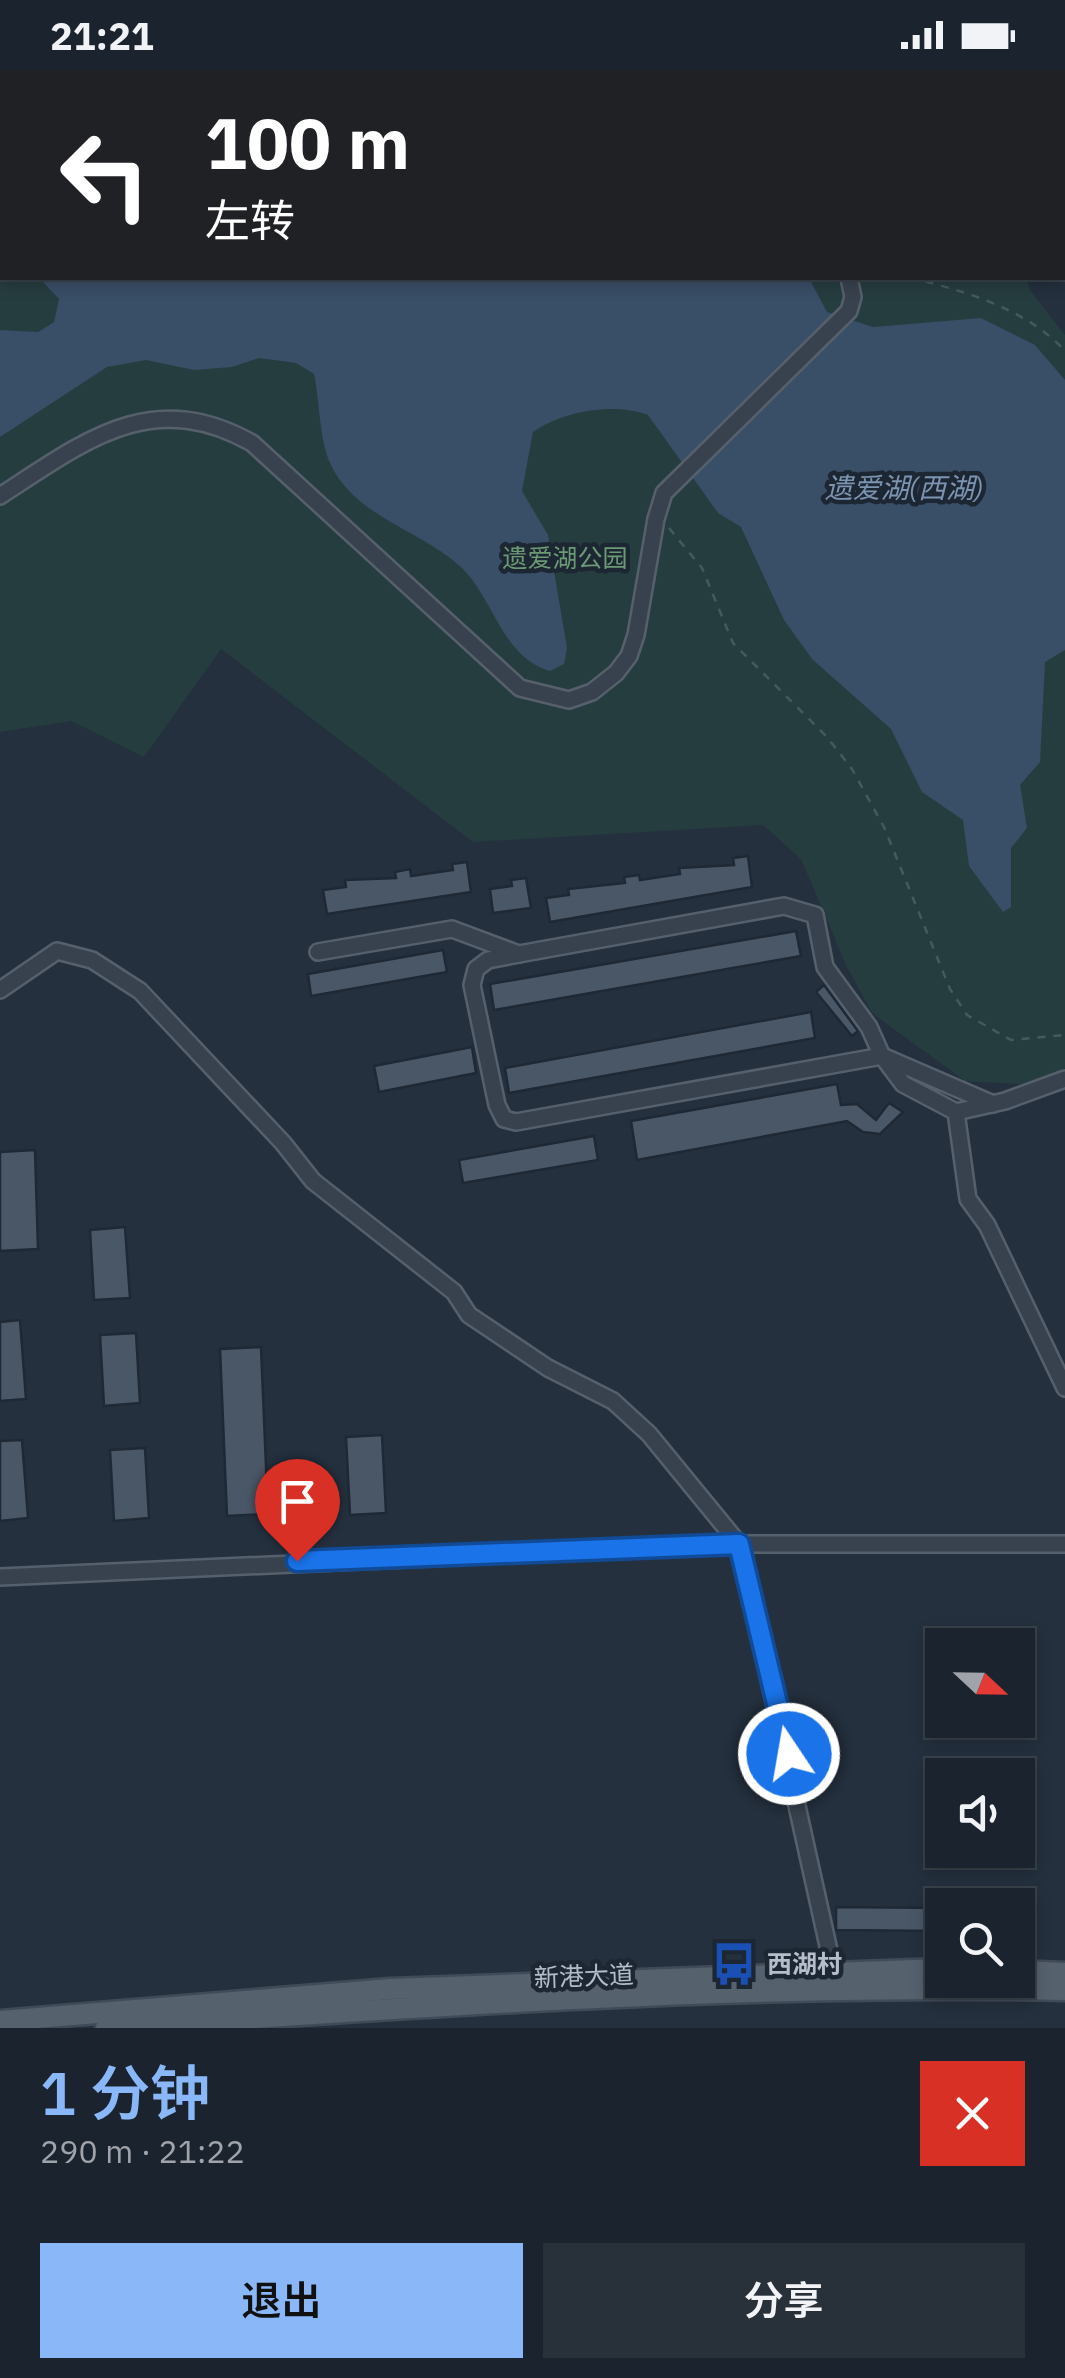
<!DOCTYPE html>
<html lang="zh">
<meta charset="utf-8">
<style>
:root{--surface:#1b242e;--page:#28303a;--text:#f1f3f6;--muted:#a0a4aa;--line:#39414a;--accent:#8ab7f8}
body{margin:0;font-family:"IBM Plex Sans","Noto Sans SC",sans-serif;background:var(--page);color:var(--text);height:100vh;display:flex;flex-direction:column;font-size:38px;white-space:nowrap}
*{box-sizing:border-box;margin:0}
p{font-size:32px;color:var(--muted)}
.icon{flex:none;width:55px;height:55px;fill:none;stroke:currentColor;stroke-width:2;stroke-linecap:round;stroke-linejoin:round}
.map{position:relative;height:1958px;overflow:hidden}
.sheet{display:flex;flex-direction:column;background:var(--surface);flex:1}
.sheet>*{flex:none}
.banner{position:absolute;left:0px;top:0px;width:1065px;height:210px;box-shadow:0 5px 15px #0003,0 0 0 2px var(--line);background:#202124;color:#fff;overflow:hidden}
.needle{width:65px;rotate:112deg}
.fabs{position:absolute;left:925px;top:1558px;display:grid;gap:20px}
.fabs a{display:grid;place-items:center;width:110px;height:110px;border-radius:0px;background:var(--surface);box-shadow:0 5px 15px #0003,0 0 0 2px var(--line);font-size:50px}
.pin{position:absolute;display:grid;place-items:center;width:85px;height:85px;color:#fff;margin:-102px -42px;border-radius:50% 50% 50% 0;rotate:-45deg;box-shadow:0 0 10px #0007}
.pin .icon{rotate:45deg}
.me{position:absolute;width:110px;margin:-55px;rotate:348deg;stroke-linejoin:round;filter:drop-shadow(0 0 8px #0008)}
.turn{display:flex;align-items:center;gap:35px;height:210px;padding:0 40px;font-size:45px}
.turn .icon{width:130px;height:130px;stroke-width:2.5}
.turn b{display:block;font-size:70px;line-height:85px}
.round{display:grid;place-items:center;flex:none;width:105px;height:105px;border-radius:0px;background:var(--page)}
.head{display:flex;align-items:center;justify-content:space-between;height:170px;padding:0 40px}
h1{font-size:60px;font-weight:600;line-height:75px;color:var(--accent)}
.button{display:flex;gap:20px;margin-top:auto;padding:20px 40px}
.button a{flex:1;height:115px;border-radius:0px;background:var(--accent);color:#111;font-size:40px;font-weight:600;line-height:115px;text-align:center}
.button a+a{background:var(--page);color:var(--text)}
.status{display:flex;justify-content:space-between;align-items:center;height:70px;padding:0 50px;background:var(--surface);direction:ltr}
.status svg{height:28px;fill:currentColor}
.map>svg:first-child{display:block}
</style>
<div class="status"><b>21:21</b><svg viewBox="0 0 49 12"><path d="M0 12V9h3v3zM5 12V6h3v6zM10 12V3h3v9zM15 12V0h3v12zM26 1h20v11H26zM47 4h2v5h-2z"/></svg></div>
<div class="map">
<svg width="1065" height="1958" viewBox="0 0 1065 1958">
<rect width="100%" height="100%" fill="#24303e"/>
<polygon fill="#263d3f" points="0,0 925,2 2,2 2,208 1026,208 1030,220 1065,265 1065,998 1035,1015 965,1011 872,943 847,897 801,789 763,755 473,772 221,579 144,687 71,651 0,662"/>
<g fill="#394e67">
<polygon points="0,0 615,0 618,2 2,2 2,181"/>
<path d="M39 208H809L827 242 873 257 981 248 1035 275 1065 310V580L1045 592 1040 692 1020 715 1027 758 1011 778V837L1003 842 969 796 963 750 922 722 891 659 812 589 784 550 741 457 718 443 648 345C613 332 563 341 533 362L522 421 548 465 567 578 564 594 550 601C503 588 495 532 463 499 424 461 356 448 331 395 319 371 320 332 314 304L296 293 259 288 232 297 194 300 146 290 107 297 0 367V260L38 262 54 252 59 229Z"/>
</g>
<g fill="#4a5767" stroke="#1f2935" stroke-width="2.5">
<polygon points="748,786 752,817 550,852 546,828 569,825 568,819 625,813 624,807 639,805 640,810 680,804 679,798 734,795 733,788"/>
<polygon points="467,792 471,822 327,844 323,820 346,817 345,810 396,808 395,802 410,799 411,806 453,800 452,794"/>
<polygon points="526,808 531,838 493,843 490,819 512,816 511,810"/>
<polygon points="796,861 801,886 494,940 490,914"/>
<polygon points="443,880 447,902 311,926 308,904"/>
<polygon points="824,915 858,961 852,966 816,922"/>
<polygon points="811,942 815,968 509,1023 505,998"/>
<polygon points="472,977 476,1003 379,1022 374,996"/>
<polygon points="837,1014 841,1035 857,1034 876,1050 889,1033 903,1042 880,1064 863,1062 847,1051 637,1090 631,1051"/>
<polygon points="594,1066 598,1090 463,1113 459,1090"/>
<polygon points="35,1080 38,1179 0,1181 0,1082"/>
<polygon points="125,1157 130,1228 94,1230 90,1160"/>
<polygon points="20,1250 26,1329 0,1331 0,1252"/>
<polygon points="136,1263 140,1333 104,1336 100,1265"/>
<polygon points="261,1277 268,1444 227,1446 220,1279"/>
<polygon points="382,1365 386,1443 350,1445 346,1367"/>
<polygon points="22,1370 28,1448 0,1451 0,1371"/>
<polygon points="145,1378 149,1448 114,1451 110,1380"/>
<polygon points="836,1837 942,1838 942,1861 836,1860"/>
</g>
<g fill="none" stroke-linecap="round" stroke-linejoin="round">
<g stroke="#56606c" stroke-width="20">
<g id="minor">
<polyline points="682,0 686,2"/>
<path d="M0 426C86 370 152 317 252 373L520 618 569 630 592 622 616 603 629 586 636 565 656 449 664 423 849 241 853 227 849 208"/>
<polyline points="318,882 452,859 519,884"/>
<polyline points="0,920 57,881 92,890 140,921 283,1073 313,1111 454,1222 469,1245 548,1298 613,1331 649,1364 739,1474 834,1903"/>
<polyline points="993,1034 882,986 869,957 825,897 815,845 784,836 519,884 488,890 476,899 472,915 497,1035 504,1049 516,1052 882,986 903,1014 956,1042 968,1129 987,1155 1065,1318"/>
<polyline points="956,1042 1005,1031 1065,1009"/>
<polyline points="0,1507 739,1474 1065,1474"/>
</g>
</g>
<g stroke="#414b57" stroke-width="25">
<g id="major">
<polyline points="1018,1901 1065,1903"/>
<polyline points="0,1951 390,1919 942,1899"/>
<path d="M106 1958C424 1936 746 1914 1065 1920"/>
</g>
</g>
<g stroke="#445a5c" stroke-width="2.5" stroke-dasharray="8 8" stroke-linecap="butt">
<path d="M910 208C963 220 1027 239 1065 281"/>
<polyline points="669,458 702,498 733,573 827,667 852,699 884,757 950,919 967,945 1011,970 1065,965"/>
</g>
<use href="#minor" stroke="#38424e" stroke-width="15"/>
<use href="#major" stroke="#56616e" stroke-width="20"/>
</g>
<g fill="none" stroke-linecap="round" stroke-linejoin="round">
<g stroke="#114b97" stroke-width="25">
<polyline id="route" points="297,1491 739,1474 789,1684"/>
</g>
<use href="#route" stroke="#1a73e8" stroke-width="18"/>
</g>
<defs>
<g id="bus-bare" transform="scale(3.45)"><path d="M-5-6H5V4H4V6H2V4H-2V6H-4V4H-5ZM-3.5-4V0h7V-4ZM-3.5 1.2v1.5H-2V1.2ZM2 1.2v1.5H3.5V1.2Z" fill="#1a4fb4" stroke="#1d2733" stroke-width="2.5" paint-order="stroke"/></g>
</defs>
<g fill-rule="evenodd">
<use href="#bus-bare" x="734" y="1894"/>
</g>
<g text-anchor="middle" stroke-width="9" stroke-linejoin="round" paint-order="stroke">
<g font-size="25" fill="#6b9a75" stroke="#1d2733">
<text x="565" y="497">遗爱湖公园</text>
</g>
<g font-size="25" font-weight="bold" fill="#b4bdc9" stroke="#1d2733" text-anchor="start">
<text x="767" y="1903">西湖村</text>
</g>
<g font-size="25" fill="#b4bdc9" stroke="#1d2733">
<text transform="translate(584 1906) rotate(-2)" y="9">新港大道</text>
</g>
<g font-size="28" font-style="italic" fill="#7c94b1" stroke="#1d2733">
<text x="904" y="428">遗爱湖(西湖)</text>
</g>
</g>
</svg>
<div class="fabs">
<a><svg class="needle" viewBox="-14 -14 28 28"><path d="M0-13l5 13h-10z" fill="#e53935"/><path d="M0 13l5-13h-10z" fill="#a0a4aa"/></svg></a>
<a><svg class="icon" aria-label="sound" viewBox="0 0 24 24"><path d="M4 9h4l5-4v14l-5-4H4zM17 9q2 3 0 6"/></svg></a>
<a><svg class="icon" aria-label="search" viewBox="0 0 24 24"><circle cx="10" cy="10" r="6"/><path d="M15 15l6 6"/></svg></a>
</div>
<div class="pin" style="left:297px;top:1491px;background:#d93025"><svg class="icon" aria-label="arrive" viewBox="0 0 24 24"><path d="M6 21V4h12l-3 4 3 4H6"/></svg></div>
<svg class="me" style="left:789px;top:1684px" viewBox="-20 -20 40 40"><circle r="17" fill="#1a73e8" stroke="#fff" stroke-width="3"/><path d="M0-11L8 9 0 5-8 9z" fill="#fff"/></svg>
<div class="banner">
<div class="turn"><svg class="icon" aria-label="left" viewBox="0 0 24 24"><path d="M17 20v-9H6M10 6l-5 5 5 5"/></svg><div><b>100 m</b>左转</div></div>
</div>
</div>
<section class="sheet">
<div class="head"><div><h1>1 分钟</h1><p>290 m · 21:22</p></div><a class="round" style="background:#d93025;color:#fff"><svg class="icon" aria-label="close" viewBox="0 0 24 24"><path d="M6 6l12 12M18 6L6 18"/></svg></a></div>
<div class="button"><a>退出</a><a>分享</a></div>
</section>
